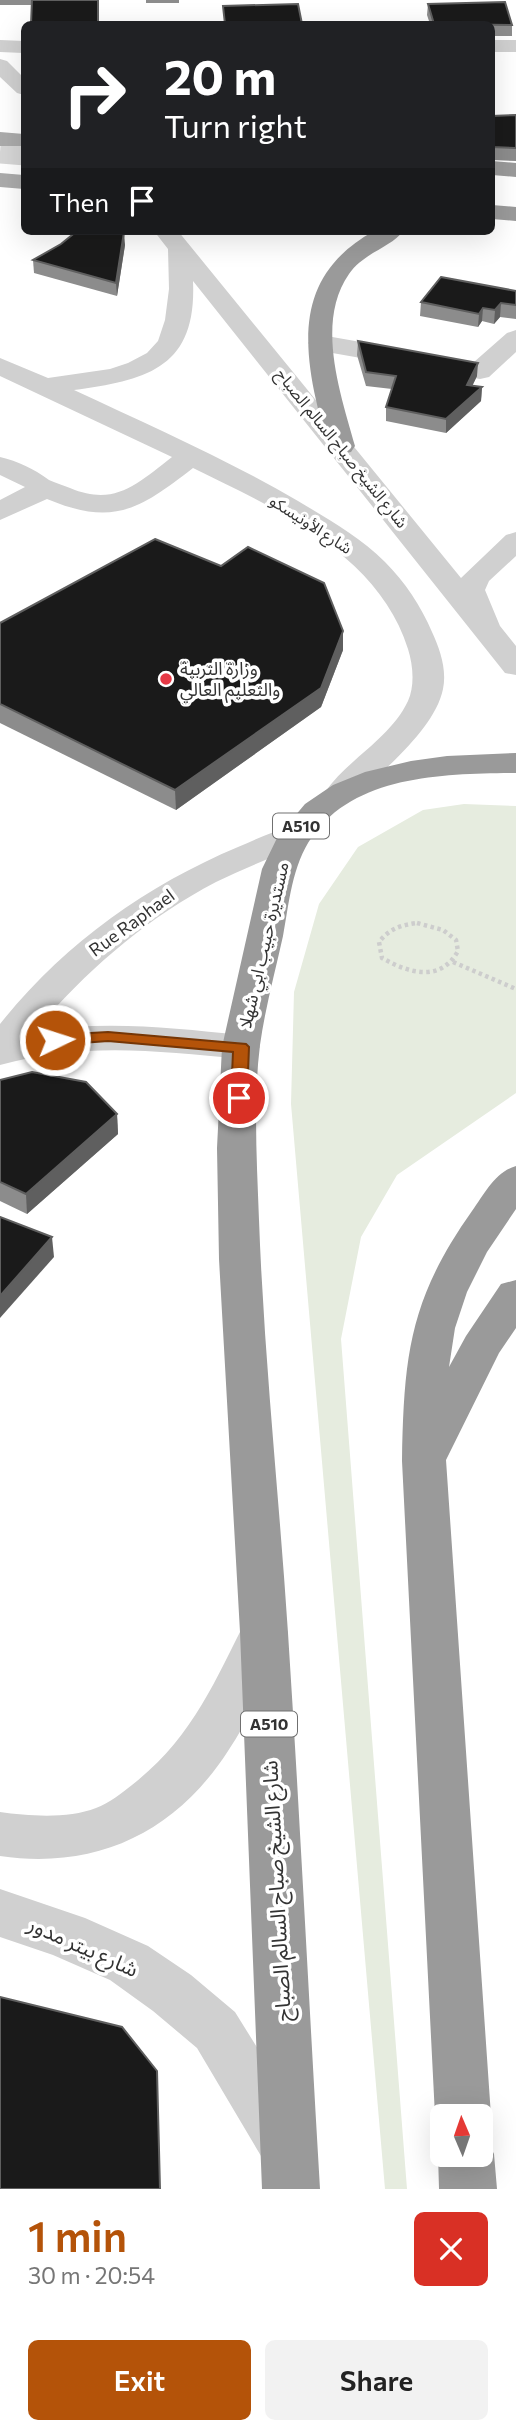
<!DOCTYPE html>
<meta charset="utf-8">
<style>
:root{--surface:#fff;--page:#f2f2f2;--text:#222;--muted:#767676;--accent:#b45309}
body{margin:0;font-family:Commissioner,"Noto Sans Arabic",sans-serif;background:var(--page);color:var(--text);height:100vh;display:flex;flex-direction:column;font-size:26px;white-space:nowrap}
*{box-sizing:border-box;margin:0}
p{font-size:23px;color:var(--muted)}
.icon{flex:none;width:38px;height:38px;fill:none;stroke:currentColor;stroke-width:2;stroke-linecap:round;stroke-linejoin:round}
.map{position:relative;height:2189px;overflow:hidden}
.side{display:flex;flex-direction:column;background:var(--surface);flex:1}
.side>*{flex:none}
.top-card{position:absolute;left:21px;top:21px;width:474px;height:214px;border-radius:10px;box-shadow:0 7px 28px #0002;background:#202124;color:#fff;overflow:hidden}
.needle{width:46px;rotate:358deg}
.buttons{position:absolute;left:430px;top:2104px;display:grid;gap:14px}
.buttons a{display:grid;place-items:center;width:63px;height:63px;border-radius:10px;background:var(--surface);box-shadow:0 7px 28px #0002;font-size:35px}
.pin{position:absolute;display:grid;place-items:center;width:60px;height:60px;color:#fff;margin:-30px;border:4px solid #fff;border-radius:50%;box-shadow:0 2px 7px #0007}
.me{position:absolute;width:77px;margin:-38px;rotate:86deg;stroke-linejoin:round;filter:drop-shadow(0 0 5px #0008)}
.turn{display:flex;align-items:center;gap:24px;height:147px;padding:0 28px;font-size:32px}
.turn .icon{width:91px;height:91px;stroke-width:2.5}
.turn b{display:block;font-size:49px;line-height:60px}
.then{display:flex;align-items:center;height:66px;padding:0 28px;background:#0003;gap:14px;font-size:26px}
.round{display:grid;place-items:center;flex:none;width:74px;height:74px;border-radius:10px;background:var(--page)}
.summary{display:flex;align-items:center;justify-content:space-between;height:119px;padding:0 28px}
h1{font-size:42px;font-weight:600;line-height:52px;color:var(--accent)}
.cta{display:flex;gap:14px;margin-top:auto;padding:14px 28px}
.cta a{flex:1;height:80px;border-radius:10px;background:var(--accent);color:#fff;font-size:28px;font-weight:600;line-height:80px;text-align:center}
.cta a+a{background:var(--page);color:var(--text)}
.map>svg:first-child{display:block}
</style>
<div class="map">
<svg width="516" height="2189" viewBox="0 0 516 2189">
<rect width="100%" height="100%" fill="#fff"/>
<polygon fill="#e6ecdf" points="464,804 516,806 516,1093 397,1175 361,1237 341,1339 407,2189 385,2189 291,1104 294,992 319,904 358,847 423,810"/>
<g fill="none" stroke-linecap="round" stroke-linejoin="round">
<polyline stroke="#d6d6d6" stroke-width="23" stroke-dasharray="23 11" stroke-linecap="butt" points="0,152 24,154"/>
<g stroke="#cdcdcd" stroke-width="4.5" stroke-dasharray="3.5 3.5" stroke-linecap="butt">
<path d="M417 923 443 930 456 940 458 951C440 983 409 973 382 958L379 942C389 929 401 925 417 923Z"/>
<polyline points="453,962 516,989"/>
</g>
<g fill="#d0d0d0" fill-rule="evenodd">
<polygon points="0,40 24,41 24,53 0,52"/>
<rect x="492" y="40" width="24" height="12"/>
<polygon points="0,59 7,61 24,78 24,95 17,93 0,77"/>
<path d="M154 231H178L461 578 506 535 516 532V556L489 581 485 590 500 626 516 646V675L505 673 193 281C197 368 147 380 74 390 149 425 226 459 298 501 328 519 360 537 385 562 405 582 421 606 432 632 440 649 447 670 443 689 435 729 382 771 354 799L342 802 330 799 325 792C348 759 390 739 408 701 415 685 413 665 408 649 379 555 275 508 193 468 140 509 114 527 47 499L0 520V500L25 487 0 475V457C18 461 34 469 49 480 55 483 63 485 70 488 115 507 137 484 172 457L0 376V358L48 378 110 369 128 363 147 353 158 341 165 320 169 289 168 249Z"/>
<polygon points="516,330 516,352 489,377 480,379 321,351 312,348 308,343 312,338 321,335 474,362 507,333"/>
<path d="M293 826 305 829 310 836 305 843C275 856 245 868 216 882 145 919 86 971 34 1032 103 1020 172 1028 241 1035L254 1038 260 1047 254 1056 241 1059C155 1051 85 1042 0 1065V1024C63 945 145 886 238 847 256 839 274 831 293 826Z"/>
<path d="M264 1613 281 1618 288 1632C269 1672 253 1714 228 1751 175 1833 96 1870 0 1856V1812C29 1816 68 1819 96 1808 109 1803 122 1793 132 1785 192 1738 214 1683 247 1618Z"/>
<polygon points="0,1889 85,1918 148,1946 191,1975 235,2012 304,2123 312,2142 304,2161 284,2169 264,2161 197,2048 153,2011 110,1980 53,1955 0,1937"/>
</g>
<g fill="#ababab" fill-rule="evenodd">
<polygon points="0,132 24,134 24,146 0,146"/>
<polygon points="0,173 24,175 24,189 0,187"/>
</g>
<g fill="#9a9a9a" fill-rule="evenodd">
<polygon points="492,161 516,163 516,177 492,175"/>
<polygon points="492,205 516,207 516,221 492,219"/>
<path d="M374 231H403C392 247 363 253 349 274 315 323 341 395 355 446L351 452 341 454 331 452C322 438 320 416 316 400 300 328 304 270 374 231Z"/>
<path d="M516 753V773C446 774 356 774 312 837 292 865 289 904 283 936 275 972 265 1009 260 1045 253 1101 257 1164 259 1220 264 1358 279 1495 288 1633 300 1818 309 2004 320 2189H262L240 1632 219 1259 217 1148 222 1047 262 869 278 836 305 804 333 785 365 772 411 761 447 756Z"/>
<path d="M516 1166V1209L487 1252 467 1292 455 1328 449 1367 466 1336 501 1284 516 1280V1328L499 1353 446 1460 491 2116 484 2134 494 2154 497 2189H439L438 2154 443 2142V2154H481V2116H443V2134L435 2116 402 1461C404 1356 409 1300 472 1211 485 1193 495 1172 516 1166Z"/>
</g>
</g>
<g fill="#8c8c8c">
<polygon points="0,0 98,0 32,5 0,5"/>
<rect x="146" y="0" width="33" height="3"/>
<polygon points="428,4 512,25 512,36 492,36 492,24 430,24 427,15"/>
<polygon points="516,115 516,161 492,160 492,116"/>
<polygon points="61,244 125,245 117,296 34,273 33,260"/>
<polygon points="516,291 516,319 500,317 494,324 482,321 478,327 420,316 421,302"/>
<polygon points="358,341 477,376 472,386 482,387 481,401 446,433 386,421 386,407 392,389 366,386 357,355"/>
<polygon points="0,623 343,631 343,650 321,707 176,810 0,723"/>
<polygon points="0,1080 117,1114 118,1134 27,1214 0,1201"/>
</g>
<g fill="#5f5f5f">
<polygon points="124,232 125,245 117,296 116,283"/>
<polygon points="501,303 500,317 494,324 495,310"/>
<polygon points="483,308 482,321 478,327 479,314"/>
<polygon points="478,363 477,376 466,399 467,385"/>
<polygon points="482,387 481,401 446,433 446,419"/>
<polygon points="343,631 343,650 321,707 176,810 175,790"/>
<polygon points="117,1114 118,1134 27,1214 26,1194"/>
<polygon points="52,1237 54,1257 0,1318 0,1296"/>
</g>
<g fill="#1a1a1a" stroke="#5f5f5f" stroke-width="2">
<polygon points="32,0 98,0 98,24 31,24"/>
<polygon points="505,2 512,25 434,24 428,4"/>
<polygon points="298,4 302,24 225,24 223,6"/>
<polygon points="516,115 516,148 492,147 492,116"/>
<polygon points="77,231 124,232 116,283 33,260 61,244"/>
<polygon points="441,277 516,291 516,305 501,303 495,310 483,308 479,314 421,302"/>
<polygon points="358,341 478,363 467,385 482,387 446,419 386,407 396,376 366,372"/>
<polygon points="155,539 221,566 248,547 324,583 343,631 321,688 175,790 0,704 0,623"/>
<polygon points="32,1072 86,1082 117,1114 26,1194 0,1182 0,1080"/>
<polygon points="0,1217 52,1237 0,1296"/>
<polygon points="0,1997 122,2027 157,2071 160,2189 0,2189"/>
</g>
<polygon fill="#b45309" stroke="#753606" stroke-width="2" points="108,1032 246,1044 249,1047 247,1098 239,1103 231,1098 233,1052 108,1041 55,1045 47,1040 55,1035"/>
<circle fill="#e63946" stroke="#fff" stroke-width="2.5" cx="166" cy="679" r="7"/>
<g text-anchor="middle" stroke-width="7" stroke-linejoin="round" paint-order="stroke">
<g font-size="16" fill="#333" stroke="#fff">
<text transform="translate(342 448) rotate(51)" y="6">شارع الشيخ صباح السالم الصباح</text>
<text transform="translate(311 524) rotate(33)" y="6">شارع الأونيسكو</text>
</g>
<g fill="#fff" stroke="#707070" stroke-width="2">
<rect x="273" y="813.5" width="56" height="25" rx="5"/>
<rect x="241" y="1711.5" width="56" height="25" rx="5"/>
</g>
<g font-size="16" font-weight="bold" fill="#333">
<text x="301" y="832">A510</text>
<text x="269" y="1730">A510</text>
</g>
<g font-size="18" fill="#333" stroke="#fff" text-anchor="start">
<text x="180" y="675">وزارة التربية<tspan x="180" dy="21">والتعليم العالي</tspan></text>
</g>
<g font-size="18" fill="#333" stroke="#fff">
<text transform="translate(132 923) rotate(-36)" y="6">Rue Raphael</text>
<text transform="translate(264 945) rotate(-77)" y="6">مستديرة حبيب ابي شهلا</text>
</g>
<g font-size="21" fill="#333" stroke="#fff">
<text transform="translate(277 1891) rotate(-93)" y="7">شارع الشيخ صباح السالم الصباح</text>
<text transform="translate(83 1947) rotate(24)" y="7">شارع بيتر مدور</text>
</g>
</g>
</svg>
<div class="buttons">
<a><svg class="needle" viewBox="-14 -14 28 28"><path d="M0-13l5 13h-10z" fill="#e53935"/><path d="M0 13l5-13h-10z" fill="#767676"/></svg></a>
</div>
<div class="pin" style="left:239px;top:1098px;background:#d93025"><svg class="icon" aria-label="arrive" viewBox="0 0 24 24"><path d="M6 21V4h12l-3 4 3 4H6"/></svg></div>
<svg class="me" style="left:55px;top:1040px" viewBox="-20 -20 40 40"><circle r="17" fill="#b45309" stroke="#fff" stroke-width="3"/><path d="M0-11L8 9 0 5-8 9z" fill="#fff"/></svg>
<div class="top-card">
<div class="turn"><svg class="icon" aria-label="right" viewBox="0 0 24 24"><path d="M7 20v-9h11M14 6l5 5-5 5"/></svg><div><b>20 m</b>Turn right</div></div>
<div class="then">Then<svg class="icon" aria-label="arrive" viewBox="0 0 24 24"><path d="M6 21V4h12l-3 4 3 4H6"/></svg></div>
</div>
</div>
<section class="side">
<div class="summary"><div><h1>1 min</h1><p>30 m · 20:54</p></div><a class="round" style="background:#d93025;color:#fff"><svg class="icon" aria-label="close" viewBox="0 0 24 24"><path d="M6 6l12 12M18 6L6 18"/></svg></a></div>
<div class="cta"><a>Exit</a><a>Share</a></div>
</section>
